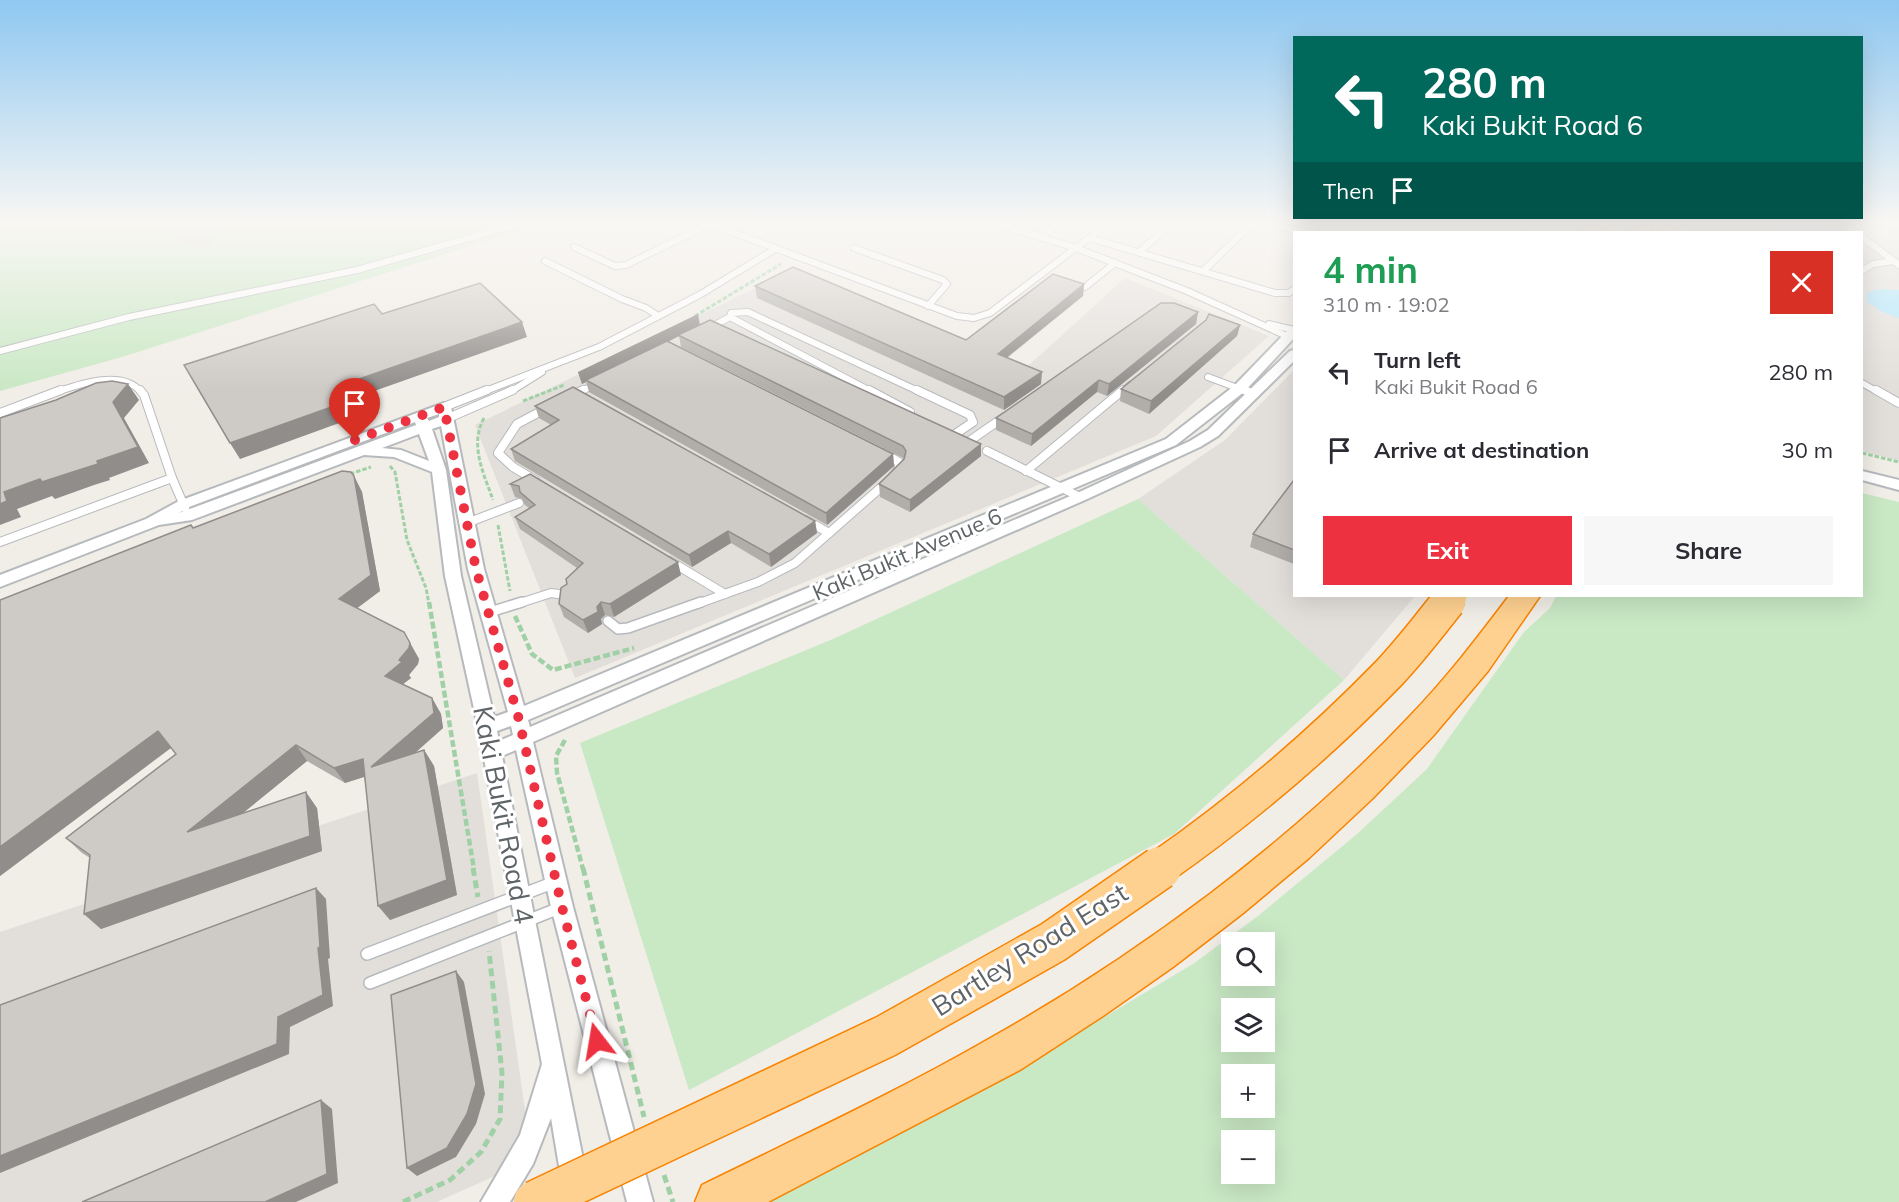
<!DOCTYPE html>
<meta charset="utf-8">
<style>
:root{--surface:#fff;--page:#f7f7f7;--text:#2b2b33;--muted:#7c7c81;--accent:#ed3140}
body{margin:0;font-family:Mulish,sans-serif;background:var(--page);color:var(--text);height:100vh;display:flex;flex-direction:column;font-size:22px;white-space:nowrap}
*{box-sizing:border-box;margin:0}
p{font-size:20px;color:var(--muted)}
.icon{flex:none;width:33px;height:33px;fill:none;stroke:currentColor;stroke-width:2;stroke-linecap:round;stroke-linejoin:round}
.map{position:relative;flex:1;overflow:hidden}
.details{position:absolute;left:1293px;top:231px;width:570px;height:366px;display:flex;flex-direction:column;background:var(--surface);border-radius:0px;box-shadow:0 6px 24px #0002}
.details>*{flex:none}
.banner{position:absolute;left:1293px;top:36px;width:570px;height:183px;border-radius:0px;box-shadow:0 6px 24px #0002;background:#00695c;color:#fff;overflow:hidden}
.buttons{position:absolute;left:1221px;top:932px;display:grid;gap:12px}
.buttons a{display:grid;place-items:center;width:54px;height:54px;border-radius:0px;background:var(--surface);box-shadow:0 6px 24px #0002;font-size:30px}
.pin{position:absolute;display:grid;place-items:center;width:51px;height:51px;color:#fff;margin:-62px -26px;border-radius:50% 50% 50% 0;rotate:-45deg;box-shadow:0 0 6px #0007}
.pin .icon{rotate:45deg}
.me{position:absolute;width:66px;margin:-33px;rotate:346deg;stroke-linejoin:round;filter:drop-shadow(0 0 4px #0008)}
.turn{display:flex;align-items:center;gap:21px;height:126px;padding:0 30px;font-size:27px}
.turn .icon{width:78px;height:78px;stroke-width:2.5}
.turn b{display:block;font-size:42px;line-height:51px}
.then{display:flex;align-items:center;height:57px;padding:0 30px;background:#0003;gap:12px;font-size:22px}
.round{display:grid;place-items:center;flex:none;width:63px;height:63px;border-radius:0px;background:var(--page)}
.headline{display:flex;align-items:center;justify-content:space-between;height:102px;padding:0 30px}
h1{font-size:36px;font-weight:700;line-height:45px;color:#1e9e55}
.action{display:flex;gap:12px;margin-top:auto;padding:12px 30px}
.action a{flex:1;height:69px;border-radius:0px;background:var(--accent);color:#fff;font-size:24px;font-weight:700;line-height:69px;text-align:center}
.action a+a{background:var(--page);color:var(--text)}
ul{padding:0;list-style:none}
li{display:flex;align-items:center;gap:18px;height:78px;padding:0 30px}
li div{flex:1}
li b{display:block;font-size:22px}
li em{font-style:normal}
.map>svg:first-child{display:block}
</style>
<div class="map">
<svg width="1899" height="1202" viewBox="0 0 1899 1202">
<rect width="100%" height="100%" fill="#f1ede7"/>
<g fill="#e2dfdb">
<polygon points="1704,222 1899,222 1899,461 1862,451 1862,232 1688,232"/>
<polygon points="794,269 1028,366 1125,278 1269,336 1156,436 575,678 475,425"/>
<polygon points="1294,370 1294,596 1415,596 1344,680 1138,499 1225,440"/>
<polygon points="477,773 532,1159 437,1202 0,1202 0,932"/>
</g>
<g fill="#c9e8c4" fill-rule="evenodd">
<polygon points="0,222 546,222 122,357 0,391"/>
<path d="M1862 493 1899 502V1202H770L960 1100 1061 1043 1193 964 1258 916 1356 835 1427 769 1524 632 1550 608 1556 596H1862ZM1232 942H1264V975H1232ZM1232 1008H1264V1041H1232ZM1232 1074H1264V1107H1232ZM1232 1140H1264V1173H1232Z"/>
<polygon points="1138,499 1344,680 1174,834 689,1090 580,743 833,639"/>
</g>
<g fill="#a9e7ff">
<polygon points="1776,222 1824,222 1841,232 1784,232 1777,227"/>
<polygon points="1878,289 1899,290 1899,318 1883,312 1867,302 1866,293"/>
</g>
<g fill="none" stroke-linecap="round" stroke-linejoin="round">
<path fill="#d3d2cf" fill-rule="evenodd" d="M167 222H204L215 237 210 245C186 251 180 241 167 222Z"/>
<g stroke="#b7babd" stroke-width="8">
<g id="lane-far3">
<polyline points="705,222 957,316 974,318 990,313 1110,222"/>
<polyline points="991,222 1076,248 1187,291 1289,337"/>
<polyline points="1267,222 1302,232"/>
<polyline points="1842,222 1856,232"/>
<polyline points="1893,222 1899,227"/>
<polyline points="1862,237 1899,265"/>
<polyline points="1040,238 1062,222"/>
<polyline points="1090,238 1275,293 1289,293 1294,289"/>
<polyline points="574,247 615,266 626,265 710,224"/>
<polyline points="854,248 943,280 947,284 928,306"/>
<polyline points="1139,252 1173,222"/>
<polyline points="545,261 622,299 646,308 658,316"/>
<polyline points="1203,271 1254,222"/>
<polyline points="1862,271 1873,264 1894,261"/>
<polyline points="1085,287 1115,263"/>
<polyline points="730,317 872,392"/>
<polyline points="1269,324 1294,330"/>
<polyline points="709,328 730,317 731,313 748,312 920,392"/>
<polyline points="0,351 129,317 357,270 525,222"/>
<polyline points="1208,377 1248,392"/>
<polyline points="1862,383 1878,392"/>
<path d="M56 392C80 384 122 369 141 392"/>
<polyline points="483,392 599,347 701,294 775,249"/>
<polyline points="510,392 542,372"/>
<polyline points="580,392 598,383"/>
<polyline points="1122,392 1130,385"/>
</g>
</g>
<g stroke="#b7babd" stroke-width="10">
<g id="lane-far2">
<polyline points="140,390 144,395 172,478 185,508"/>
<polyline points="869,390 910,412"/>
<polyline points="917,390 970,415 973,422 954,435"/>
<polyline points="1244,390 1254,394"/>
<polyline points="1876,390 1899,403"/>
<polyline points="572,396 583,390"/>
<polyline points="444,407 487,390"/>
<polyline points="0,413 61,390"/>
<polyline points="446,419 513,390"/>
<polyline points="968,442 1004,417"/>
<polyline points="987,451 1080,497"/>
<polyline points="884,453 900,463 897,472"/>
<polyline points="1026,471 1123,390"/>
<polyline points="535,480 513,467 498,453 517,424 547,408"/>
<polyline points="806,520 829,533"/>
<polyline points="467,523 519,503"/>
<polyline points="0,542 172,478"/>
<polyline points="670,561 725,594"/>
<polyline points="517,604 551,593 566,595"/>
<polyline points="697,604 758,582 795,563 886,483"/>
</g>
</g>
<g stroke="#b7babd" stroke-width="12">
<g id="lane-far1">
<polyline points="490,612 522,602"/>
<polyline points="608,621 618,629 628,628 701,602"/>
</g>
</g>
<g stroke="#b7babd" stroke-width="14">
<g id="lane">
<polyline points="367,954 555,882"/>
<polyline points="370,983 562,907"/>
</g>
</g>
<g stroke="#b7babd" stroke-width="4">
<g id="street">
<path d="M1294 327V338L1244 392 1176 445 528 720 530 727 1075 494 1190 441 1208 430 1290 351 1294 350V361L1218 436 1200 447 1085 500 533 742 573 907 653 1202H627L551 907 516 750 502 756 588 1184 584 1193 575 1197 566 1193 562 1184 551 1118 533 1164 510 1202H481L520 1135 542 1064 478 727 445 576 432 472 394 457 364 455 192 520 159 525 0 587V575L146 519 179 501 444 403 451 407 484 569 524 706 1166 439 1234 386 1290 328ZM439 414V417L429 421 427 418ZM415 422 416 425 179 513 189 507ZM441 426 468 569 508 712 494 717 461 576 446 470 432 429ZM419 434 429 461 401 450 382 448ZM511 726 513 735 499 741 497 731Z"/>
<polygon points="1862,471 1899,480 1899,490 1862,480"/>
</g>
</g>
<g stroke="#f88300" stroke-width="3">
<g id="highway">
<polygon points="1592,222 1614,222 1602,232 1581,232"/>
<polygon points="1635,222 1654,222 1650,232 1632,232"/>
<polygon points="1663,222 1682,222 1676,232 1658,232"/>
<path d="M1509 596H1540L1488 671 1433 736 1373 798 1309 858 1242 914 1173 967 1103 1016 1020 1070 768 1202H695L702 1185C797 1138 895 1093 987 1040 1137 956 1291 842 1409 717 1446 679 1478 637 1509 596Z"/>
</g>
</g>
<g stroke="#a0d1a6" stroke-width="3" stroke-dasharray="4.5 2" stroke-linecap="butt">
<polyline points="695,316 781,264"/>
<polyline points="523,401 564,385"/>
<path d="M484 418C469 445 484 474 493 500"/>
<polyline points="1862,453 1899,462"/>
<polyline points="390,466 395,472 407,540 426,588 429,604"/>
<polyline points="350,474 371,467"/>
<polyline points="498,525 510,591"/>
</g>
<g stroke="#a0d1a6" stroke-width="4.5" stroke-dasharray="7 3" stroke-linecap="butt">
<polyline points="429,602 474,869"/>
<polyline points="515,616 532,654 553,670 634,648"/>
<polyline points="565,740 556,756 557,773 583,869"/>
</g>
<g stroke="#a0d1a6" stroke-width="5" stroke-dasharray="8 4.5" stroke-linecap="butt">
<polyline points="473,868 478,897"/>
<polyline points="583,868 644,1117"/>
<polyline points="664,1175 673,1202"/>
<polyline points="403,1202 450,1180 481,1152 500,1119 502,1073 489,951"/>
</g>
<use href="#lane-far3" stroke="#fff" stroke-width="6"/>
<use href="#lane-far2" stroke="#fff" stroke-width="8"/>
<use href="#lane-far1" stroke="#fff" stroke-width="9"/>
<use href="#lane" stroke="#fff" stroke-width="11"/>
<use href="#street" fill="#fff" fill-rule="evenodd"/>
<use href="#highway" fill="#ffd190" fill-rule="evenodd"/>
<g stroke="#f88300" stroke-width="30" stroke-linecap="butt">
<polyline id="highway-bridge-far2" points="1447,604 1453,596"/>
</g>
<g stroke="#f88300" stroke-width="37" stroke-linecap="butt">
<path id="highway-bridge-far1" d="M1158 869C1240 812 1319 745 1389 673 1410 651 1429 626 1448 602"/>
</g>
<g stroke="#f88300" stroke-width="45" stroke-linecap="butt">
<polyline id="highway-bridge" points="535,1202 886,1036 1053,942 1160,868"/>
</g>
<use href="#highway-bridge-far2" stroke="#ffd190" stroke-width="27"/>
<use href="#highway-bridge-far1" stroke="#ffd190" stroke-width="34"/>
<use href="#highway-bridge" stroke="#ffd190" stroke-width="42"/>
</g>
<g fill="#b1aeaa">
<polygon points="1084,284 1083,296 1007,358 1041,384 1004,410 757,298 755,286 966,340"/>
<polygon points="1198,312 1196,324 1107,396 1097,392 1031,446 996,430 996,418"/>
<polygon points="700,325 981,444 981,456 910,512 880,497 879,484 904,459 903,458 681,347 679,336 668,342 893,454 894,466 827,525 589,392 586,382 582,384 578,372"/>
<polygon points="1240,325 1237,336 1149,414 1120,401 1121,389"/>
<polygon points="535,406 815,521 817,533 771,567 731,543 692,567 515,461 511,449 551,425 539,418"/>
<polygon points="530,474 681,575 614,617 605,615 601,619 602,624 588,633 564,617 559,604 567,584 577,568 520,529 515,517 529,508 525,505 522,499 515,497 510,484"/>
<polygon points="354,476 362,492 380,591 357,608 404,632 419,659 418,664 409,675 411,678 403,684 432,698 441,714 443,728 414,754 424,750 434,766 457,895 390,920 364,777 345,783 307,761 243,813 317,808 322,851 101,929 84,914 90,858 82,853 66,838 176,754 171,748 0,876 0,600 193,528"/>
<polygon points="1294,480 1294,564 1250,547 1253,534"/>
</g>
<g fill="#908d8b">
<polygon points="1084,284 1083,296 997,365 998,354"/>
<polygon points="1198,312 1196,324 1107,396 1109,384"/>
<polygon points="698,314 700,326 678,335 679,336 588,381 586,380 586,382 582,384 578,372"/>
<polygon points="522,322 527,337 363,395 356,380"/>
<polygon points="1240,325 1237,336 1149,414 1151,401"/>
<polygon points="1042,372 1041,384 1004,410 1004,397"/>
<polygon points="1099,380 1097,392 1031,446 1032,434"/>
<polygon points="128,384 139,400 124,418 149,463 109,478 110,480 94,485 55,499 52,496 17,509 21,517 0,525 0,504 4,492 40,479 97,461 113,402"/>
<polygon points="368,394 375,410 240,459 230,443"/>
<polygon points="981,444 981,456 910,512 910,500"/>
<polygon points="893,454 894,466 827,525 826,513"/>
<polygon points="354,476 362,492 380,591 348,615 339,599"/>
<polygon points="815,521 817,533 771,567 769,554"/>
<polygon points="728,531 731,543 692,567 689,555"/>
<polygon points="678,562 681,575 614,617 610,604"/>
<polygon points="601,602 605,615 601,619 602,624 588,633 583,620"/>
<polygon points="410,643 419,659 418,664 409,675 411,678 394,691 385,676"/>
<polygon points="432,698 441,714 443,728 381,783 371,767"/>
<polygon points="158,731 172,747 0,876 0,847"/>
<polygon points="296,745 307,761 201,847 187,832"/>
<polygon points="424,750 434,766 457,895 390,920 378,906"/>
<polygon points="363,759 373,774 345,783 334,768"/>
<polygon points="306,792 317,808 322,851 101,929 84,914"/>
<polygon points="316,888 326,899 330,958 328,959 333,1006 290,1027 289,1054 0,1173 0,1156 278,1017 318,948"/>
<polygon points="456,971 464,982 485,1094 476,1124 456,1157 417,1176 407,1168"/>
<polygon points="321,1100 332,1109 338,1183 296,1202 265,1202"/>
</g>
<g fill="#cecac6" stroke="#908d8b" stroke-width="1.5">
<polygon points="793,267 966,340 1053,274 1084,284 998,354 1042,372 1004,397 755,286"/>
<polygon points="480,283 522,322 356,380 368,394 230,443 184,365 374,304 382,314"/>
<polygon points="1161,303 1174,303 1198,312 1109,384 1099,380 1032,434 996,418"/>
<polygon points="1209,314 1240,325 1151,401 1121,389 1206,320"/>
<polygon points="710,320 981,444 910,500 879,484 904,459 906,451 903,446 678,335"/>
<polygon points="667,341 893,454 826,513 586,380"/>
<polygon points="112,381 128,384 113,402 138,447 97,461 98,464 82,469 42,482 40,479 4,492 7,501 0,504 0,418 56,400 96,383"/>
<polygon points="573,387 815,521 769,554 728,531 689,555 511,449 559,420 535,406"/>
<polygon points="342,471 351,472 354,476 371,575 339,599 404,632 410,643 409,648 399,660 402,662 385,676 432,698 434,713 371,767 424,750 447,880 378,906 363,759 334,768 296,745 187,832 306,792 310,836 84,914 90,855 66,838 176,754 158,731 0,847 0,600 191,525 193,528"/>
<polygon points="530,474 678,562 610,604 601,602 597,607 598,612 583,620 559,604 561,588 567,584 566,579 583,563 515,517 535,505 520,492 519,486 510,484"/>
<polygon points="1294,480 1294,550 1253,534"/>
<polygon points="316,888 320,947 318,948 323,995 278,1017 277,1044 0,1156 0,1005"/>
<polygon points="456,971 476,1084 467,1114 447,1148 407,1168 391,995"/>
<polygon points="321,1100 327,1174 265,1202 82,1202"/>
</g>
<linearGradient id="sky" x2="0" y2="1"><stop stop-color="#8fc8f1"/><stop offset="0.57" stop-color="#f9f7f4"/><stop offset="1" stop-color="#f9f7f4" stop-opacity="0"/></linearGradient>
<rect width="1899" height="391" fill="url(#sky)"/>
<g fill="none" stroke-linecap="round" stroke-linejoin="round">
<polyline stroke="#ed3140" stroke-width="10" stroke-dasharray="0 18" points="355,440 444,407 476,569 518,716 562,907 597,1041"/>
</g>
<g text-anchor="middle" stroke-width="6" stroke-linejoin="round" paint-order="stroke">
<g font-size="22" fill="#5e6467" stroke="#fff">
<text transform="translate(907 554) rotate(-23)" y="8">Kaki Bukit Avenue 6</text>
</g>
<g font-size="27" fill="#5e6467" stroke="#fff">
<text transform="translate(503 815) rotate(79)" y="9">Kaki Bukit Road 4</text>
<text transform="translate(1030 950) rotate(-32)" y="9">Bartley Road East</text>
</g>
</g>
</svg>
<div class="buttons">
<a><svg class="icon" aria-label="search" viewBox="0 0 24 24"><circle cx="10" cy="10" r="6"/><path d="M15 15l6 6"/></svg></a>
<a><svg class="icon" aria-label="layers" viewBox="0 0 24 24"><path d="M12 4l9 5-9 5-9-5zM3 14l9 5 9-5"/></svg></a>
<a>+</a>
<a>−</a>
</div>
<div class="pin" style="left:355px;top:440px;background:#d93025"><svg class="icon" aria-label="arrive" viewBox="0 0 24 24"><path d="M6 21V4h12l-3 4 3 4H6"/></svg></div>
<svg class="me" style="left:597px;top:1041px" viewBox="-20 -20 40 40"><path d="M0-17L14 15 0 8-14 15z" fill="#ed3140" stroke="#fff" stroke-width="4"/></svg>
<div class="banner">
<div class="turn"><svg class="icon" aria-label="left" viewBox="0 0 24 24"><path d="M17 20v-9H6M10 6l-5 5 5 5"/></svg><div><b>280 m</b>Kaki Bukit Road 6</div></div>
<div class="then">Then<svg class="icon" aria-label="arrive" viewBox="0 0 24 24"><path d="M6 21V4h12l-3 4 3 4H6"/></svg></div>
</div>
<section class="details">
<div class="headline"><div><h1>4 min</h1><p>310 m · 19:02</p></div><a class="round" style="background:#d93025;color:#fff"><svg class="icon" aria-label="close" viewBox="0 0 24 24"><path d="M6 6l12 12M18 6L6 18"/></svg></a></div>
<ul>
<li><svg class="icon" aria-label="left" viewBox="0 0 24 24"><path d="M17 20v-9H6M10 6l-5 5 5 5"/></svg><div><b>Turn left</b><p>Kaki Bukit Road 6</p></div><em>280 m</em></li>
<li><svg class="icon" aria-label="arrive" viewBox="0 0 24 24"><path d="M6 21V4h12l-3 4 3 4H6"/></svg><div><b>Arrive at destination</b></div><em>30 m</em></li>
</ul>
<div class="action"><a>Exit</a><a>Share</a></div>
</section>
</div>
